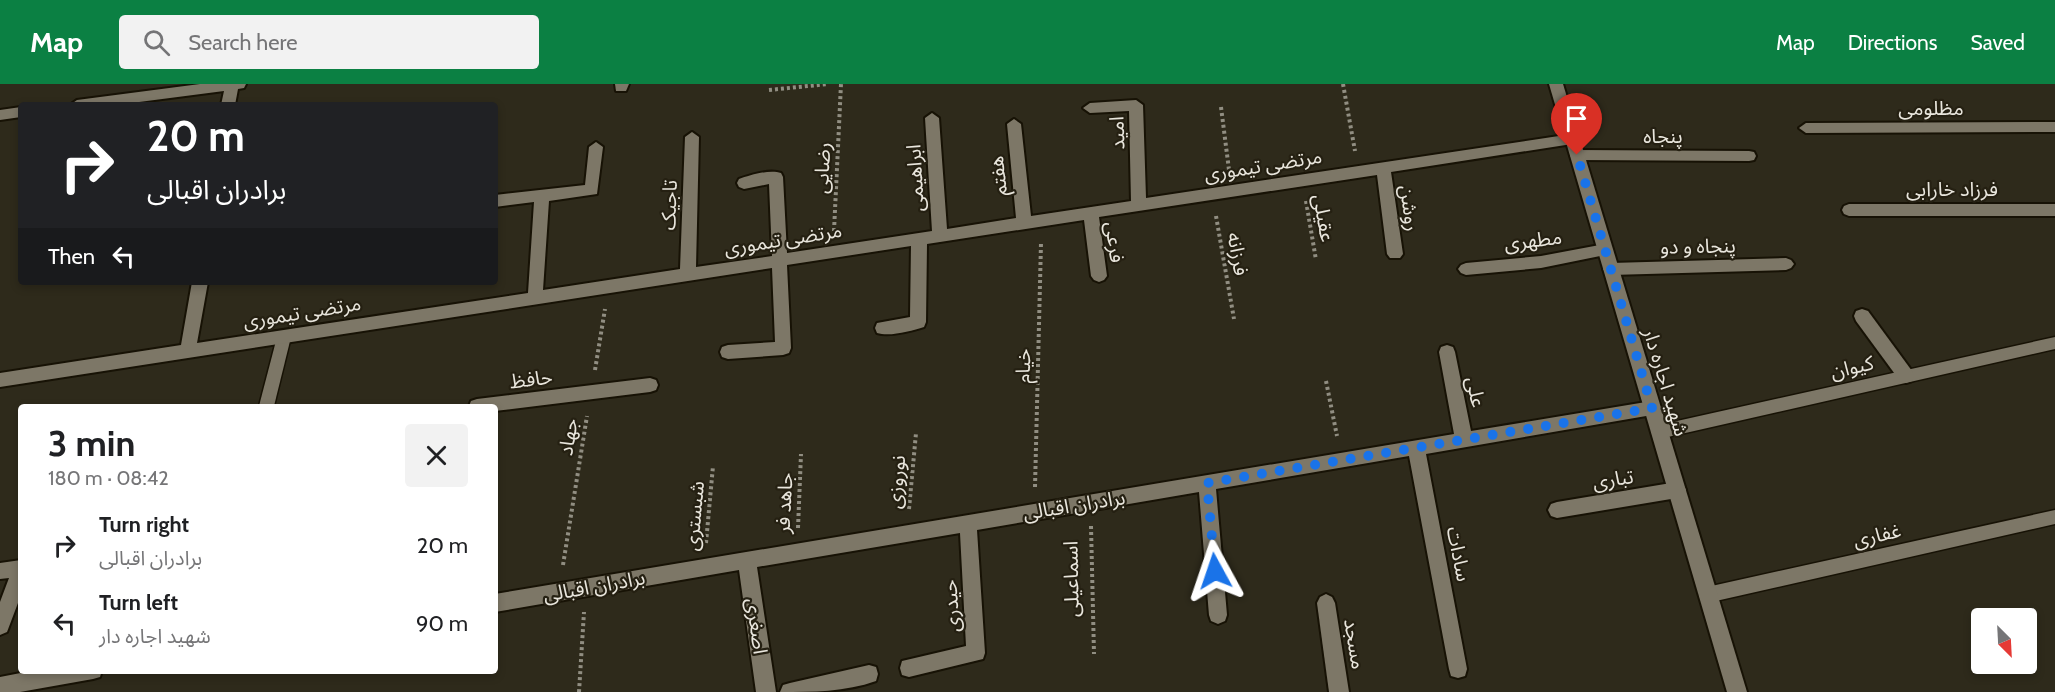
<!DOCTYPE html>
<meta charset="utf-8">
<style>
:root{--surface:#fff;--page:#f2f2f2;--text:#202124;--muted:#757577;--accent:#0b8043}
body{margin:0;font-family:Cabin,"Noto Sans Arabic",sans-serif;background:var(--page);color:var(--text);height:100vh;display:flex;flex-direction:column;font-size:22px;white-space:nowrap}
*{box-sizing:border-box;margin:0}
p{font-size:20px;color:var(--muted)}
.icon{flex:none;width:33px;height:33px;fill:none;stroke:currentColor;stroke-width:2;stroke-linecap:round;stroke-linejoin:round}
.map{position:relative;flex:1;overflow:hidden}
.sheet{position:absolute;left:18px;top:320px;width:480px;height:270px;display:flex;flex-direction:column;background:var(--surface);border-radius:6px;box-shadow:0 3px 9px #0003}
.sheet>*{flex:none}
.guide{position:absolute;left:18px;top:18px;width:480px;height:183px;border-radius:6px;box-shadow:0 3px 9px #0003;background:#202124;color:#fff;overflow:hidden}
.needle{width:39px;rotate:156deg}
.tools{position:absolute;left:1971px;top:524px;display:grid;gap:12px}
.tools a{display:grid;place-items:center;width:66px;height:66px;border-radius:6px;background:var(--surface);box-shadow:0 3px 9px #0003;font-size:30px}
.pin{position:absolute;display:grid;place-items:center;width:51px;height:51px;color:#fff;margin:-62px -26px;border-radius:50% 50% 50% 0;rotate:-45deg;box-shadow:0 0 6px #0007}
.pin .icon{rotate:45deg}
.me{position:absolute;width:66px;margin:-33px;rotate:355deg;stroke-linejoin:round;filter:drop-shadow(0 0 4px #0008)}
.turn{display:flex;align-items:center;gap:21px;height:126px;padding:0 30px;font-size:27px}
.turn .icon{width:78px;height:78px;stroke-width:2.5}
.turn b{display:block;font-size:42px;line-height:51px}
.then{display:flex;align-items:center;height:57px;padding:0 30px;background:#0003;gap:12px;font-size:22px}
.round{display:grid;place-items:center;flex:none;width:63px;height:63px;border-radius:6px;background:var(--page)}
.headline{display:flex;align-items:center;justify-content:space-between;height:102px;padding:0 30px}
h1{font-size:36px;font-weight:800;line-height:45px}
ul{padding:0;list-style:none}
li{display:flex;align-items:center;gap:18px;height:78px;padding:0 30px}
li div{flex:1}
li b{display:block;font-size:22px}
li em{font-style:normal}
header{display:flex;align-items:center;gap:36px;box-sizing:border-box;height:84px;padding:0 30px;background:var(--accent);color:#fff}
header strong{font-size:28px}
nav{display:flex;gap:33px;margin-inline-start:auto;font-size:21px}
.search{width:420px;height:54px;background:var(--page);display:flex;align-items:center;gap:15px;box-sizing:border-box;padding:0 21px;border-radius:6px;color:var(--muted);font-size:22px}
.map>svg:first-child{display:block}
</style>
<header>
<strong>Map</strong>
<div class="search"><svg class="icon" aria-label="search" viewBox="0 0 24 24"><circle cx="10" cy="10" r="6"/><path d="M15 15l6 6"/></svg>Search here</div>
<nav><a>Map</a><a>Directions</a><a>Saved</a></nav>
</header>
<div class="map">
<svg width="2055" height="608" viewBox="0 0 2055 608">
<rect width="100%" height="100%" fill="#2e2a1b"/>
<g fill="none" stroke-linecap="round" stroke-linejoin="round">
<g stroke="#171205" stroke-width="3">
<g id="service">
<polygon points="284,247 289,249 291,253 274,322 259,322 277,253 279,249"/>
<polygon points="2055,253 2055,265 1659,355 1654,353 1651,348 1654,343 1659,341"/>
<polygon points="2055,426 2055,440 1707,519 1701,517 1699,511 1701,505 1707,503"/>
</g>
</g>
<g stroke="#171205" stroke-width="4">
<g id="minor">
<polygon points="200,0 246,0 244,4 238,5 235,21 221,21 224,7 116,21 70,21 77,16"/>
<polygon points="615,0 629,0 626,7 616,7"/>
<path d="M1136 16 1143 21 1146 114 1572 50 1579 55 1572 60 1391 88 1403 170 1400 174H1390L1387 170 1377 91 1099 133 1107 192 1104 196 1099 198 1094 196 1091 192 1084 136 927 160 926 238 924 243C911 247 890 253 877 249L875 244 877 239 910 233 911 162 787 181 791 264 789 269 783 271 728 275 722 273 720 268 722 263 728 261 775 258 772 184 0 303V289L181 261 192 198H208L197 259 528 209 534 118 495 123V111L585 101 589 63 596 58 603 63 597 110 549 117 543 206 680 185 685 53 692 48 699 53 696 183 772 172 769 100 744 105 739 103 737 99 739 95C750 91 770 85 781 89L783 93 787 169 932 147 925 34 932 29 939 34 947 145 1016 134 1007 40 1014 35 1021 40 1031 132 1131 117 1129 27 1090 29 1083 24 1090 19Z"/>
<polygon points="21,23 21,33 0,36 0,26"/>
<polygon points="2055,38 2055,48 1806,49 1799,44 1806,39"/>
<polygon points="1577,66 1749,67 1754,68 1756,72 1754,76 1749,77 1577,76 1572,75 1570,71 1572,67"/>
<polygon points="1849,120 2055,120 2055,132 1849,132 1844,130 1842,126 1844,122"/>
<polygon points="1605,160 1610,162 1613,166 1610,170 1541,184 1466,191 1461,189 1458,185 1461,181 1466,179 1541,172"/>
<polygon points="1786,174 1791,176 1794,180 1791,184 1786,186 1611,191 1606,189 1603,185 1606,181 1611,179"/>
<polygon points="1862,225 1868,227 1912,287 1914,292 1912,297 1906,299 1900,297 1856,237 1854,232 1856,227"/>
<polygon points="1447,261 1453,263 1455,268 1471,347 1652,317 1658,319 1660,324 1658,329 1652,331 1426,370 1467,585 1465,592 1458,594 1451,592 1449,585 1409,372 1216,405 1227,531 1225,537 1218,540 1211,537 1209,531 1199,408 977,446 985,569 983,575 909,593 902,591 900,584 902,577 966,562 960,449 757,483 776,608 756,608 739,486 495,528 495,510 1454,350 1439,268 1441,263"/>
<polygon points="650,294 656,296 658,301 656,306 650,308 495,327 495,322 469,322 471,317 477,315"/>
<polygon points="1677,398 1683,400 1686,406 1683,412 1677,414 1557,434 1551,432 1548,426 1551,420 1557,418"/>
<polygon points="21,476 21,511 7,548 0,551 0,518 9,494 0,495 0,479"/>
<polygon points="1326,510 1332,513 1335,519 1349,608 1329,608 1317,519 1320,513"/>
<path d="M869 581 876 583 878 590 876 597C845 608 813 608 780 608L783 601 790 599Z"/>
<polygon points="36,586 102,586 100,593 93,595 20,608 0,608 0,593"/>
</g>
</g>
<g stroke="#171205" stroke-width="4">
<polygon id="secondary" points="1549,0 1563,0 1747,608 1727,608"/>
</g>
<g stroke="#918e82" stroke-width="4" stroke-dasharray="3 3" stroke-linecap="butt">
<polyline points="1343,0 1355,67"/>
<polyline points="769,6 828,0"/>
<polyline points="1221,23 1229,86"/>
<polyline points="1306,117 1316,176"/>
<polyline points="1216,132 1234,235"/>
<polyline points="834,147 841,0"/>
<polyline points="595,286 605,225"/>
<polyline points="1326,297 1337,352"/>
<polyline points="1035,403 1041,159"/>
<polyline points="909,425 916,349"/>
<polyline points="1091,442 1094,570"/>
<polyline points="798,444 801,370"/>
<polyline points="706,459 713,382"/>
<polyline points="563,481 587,332"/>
<polyline points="579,608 584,528"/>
</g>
<use href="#service" fill="#7d7767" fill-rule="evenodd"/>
<use href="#minor" fill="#7d7767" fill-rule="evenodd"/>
<use href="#secondary" fill="#7d7767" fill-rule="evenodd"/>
</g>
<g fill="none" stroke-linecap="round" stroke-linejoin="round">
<polyline stroke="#1a73e8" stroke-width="10" stroke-dasharray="0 18" points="1215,487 1207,399 1652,324 1577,71"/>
</g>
<g text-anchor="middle" stroke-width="4.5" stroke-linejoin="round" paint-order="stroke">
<g font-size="20" fill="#e9e6dd" stroke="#252012">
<text x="1931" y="31">مظلومی</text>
<text transform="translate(1117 49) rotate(-92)" y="7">امید</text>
<text x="1663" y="59">پنجاه</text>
<text transform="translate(1263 81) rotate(-9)" y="7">مرتضی تیموری</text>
<text transform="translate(822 84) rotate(-87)" y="7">رضایی</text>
<text transform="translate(998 92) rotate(-96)" y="7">هفتم</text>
<text transform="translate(915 94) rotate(-93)" y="7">ابراهیمی</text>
<text x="1952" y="112">فرزاد خارابی</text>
<text transform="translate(669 121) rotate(-88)" y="7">تاجیک</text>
<text transform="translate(1410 124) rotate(82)" y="7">روشن</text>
<text transform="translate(1324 134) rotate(80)" y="7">عقیلی</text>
<text transform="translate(783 155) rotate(-9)" y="7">مرتضی تیموری</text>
<text transform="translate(1533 156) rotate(-7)" y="7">مطهری</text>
<text transform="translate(1115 158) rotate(83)" y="7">فرعی</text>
<text transform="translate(1698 162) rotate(-1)" y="7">پنجاه و دو</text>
<text transform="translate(1238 170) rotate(80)" y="7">فرزانه</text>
<text transform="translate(302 228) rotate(-9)" y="7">مرتضی تیموری</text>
<text transform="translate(1023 282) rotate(-89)" y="7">خیام</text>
<text transform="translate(1852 283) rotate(-13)" y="7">کیوان</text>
<text transform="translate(531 295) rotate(-7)" y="7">حافظ</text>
<text transform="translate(1666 298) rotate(73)" y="7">شهید اجاره دار</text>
<text transform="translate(1476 308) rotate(79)" y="7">علی</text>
<text transform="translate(568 353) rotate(-81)" y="7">جهاد</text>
<text transform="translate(1613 395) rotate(-9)" y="7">تباری</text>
<text transform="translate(896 398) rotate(-85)" y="7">نوروزی</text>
<text transform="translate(784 419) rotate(-87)" y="7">جاهد فر</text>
<text transform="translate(1074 421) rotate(-9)" y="7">برادران اقبالی</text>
<text transform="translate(694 432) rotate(-85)" y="7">شبستری</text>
<text transform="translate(1877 451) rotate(-13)" y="7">غفاری</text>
<text transform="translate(1459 470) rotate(79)" y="7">سادات</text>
<text transform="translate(1071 495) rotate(-91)" y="7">اسماعیلی</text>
<text transform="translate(594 502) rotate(-10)" y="7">برادران اقبالی</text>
<text transform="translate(951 522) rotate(-94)" y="7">حیدری</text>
<text transform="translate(757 542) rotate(82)" y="7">اصغری</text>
<text transform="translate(1355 560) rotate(81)" y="7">مسجد</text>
</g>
</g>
</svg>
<div class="tools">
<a><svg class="needle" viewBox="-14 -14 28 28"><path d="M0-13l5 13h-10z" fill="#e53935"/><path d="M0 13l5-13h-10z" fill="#757577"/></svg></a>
</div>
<div class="pin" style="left:1577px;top:71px;background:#d93025"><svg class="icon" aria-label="arrive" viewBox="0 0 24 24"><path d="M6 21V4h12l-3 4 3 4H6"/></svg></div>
<svg class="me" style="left:1215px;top:487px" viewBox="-20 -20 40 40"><path d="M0-17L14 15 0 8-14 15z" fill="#1a73e8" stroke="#fff" stroke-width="4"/></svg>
<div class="guide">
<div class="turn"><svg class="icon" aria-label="right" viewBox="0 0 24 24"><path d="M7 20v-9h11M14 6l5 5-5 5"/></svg><div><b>20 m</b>برادران اقبالی</div></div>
<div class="then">Then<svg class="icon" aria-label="left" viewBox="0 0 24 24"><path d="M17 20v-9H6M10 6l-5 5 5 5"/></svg></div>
</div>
<section class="sheet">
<div class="headline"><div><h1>3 min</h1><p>180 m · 08:42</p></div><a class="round"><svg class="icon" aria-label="close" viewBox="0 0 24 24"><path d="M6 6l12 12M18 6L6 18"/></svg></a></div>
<ul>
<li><svg class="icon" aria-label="right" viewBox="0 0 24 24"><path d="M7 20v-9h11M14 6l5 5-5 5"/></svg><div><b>Turn right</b><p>برادران اقبالی</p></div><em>20 m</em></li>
<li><svg class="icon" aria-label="left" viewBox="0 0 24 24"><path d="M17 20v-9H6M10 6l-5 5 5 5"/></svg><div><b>Turn left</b><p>شهید اجاره دار</p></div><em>90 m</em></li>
</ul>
</section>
</div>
